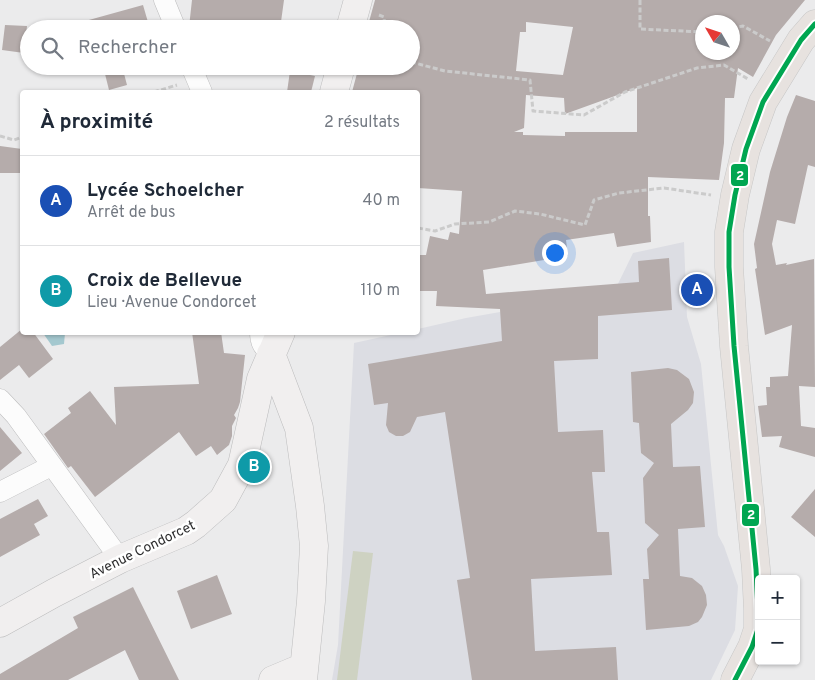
<!DOCTYPE html>
<html lang="fr">
<head>
<meta charset="utf-8">
<style>
  :root { --surface:#fff; --page:#f6f6f7; --text:#1f2937; --muted:#747a83; --line:#e0e1e3; --accent:#d93025 }
  body { margin:0; font-family:Overpass,sans-serif; background:var(--page); color:var(--text) }
  .controls { position:absolute; right:15px; bottom:15px; display:grid; overflow:hidden; border-radius:5px; box-shadow:0 1px 4px #0004 }
  .controls button { width:45px; height:45px; display:grid; place-items:center; padding:0; border:0; border-bottom:1px solid var(--line); background:var(--surface); color:var(--text); font:25px sans-serif }
  .compass { position:absolute; left:695px; top:15px; width:45px; height:45px; border-radius:50%; background:var(--surface); box-shadow:0 1px 4px #0004; rotate:309deg }
  .you { position:absolute; left:554px; top:252px; width:18px; height:18px; margin:-12px; border:4px solid #fff; border-radius:50%; background:#1a73e8; box-shadow:0 0 0 8px #1a73e833 }
  .badge { display:grid; place-items:center; width:32px; height:32px; border-radius:50%; background:var(--accent); color:#fff; font-size:16px; font-weight:700 }
  .pin { position:absolute; translate:-50% -50%; border:2px solid #fff; box-shadow:0 1px 5px #0006 }
  .list { margin:0; padding:0; list-style:none }
  h2 { display:flex; justify-content:space-between; align-items:center; height:65px; margin:0; padding:0 20px; font-size:21px }
  h2 small { font-size:16px; font-weight:400; color:var(--muted) }
  .list li { display:grid; grid-template-columns:32px 1fr auto; gap:15px; align-items:center; box-sizing:border-box; height:90px; padding:0 20px; border-top:1px solid var(--line) }
  .list b { display:block; font-size:19px; white-space:nowrap }
  .list p { margin:0; font-size:16px; white-space:nowrap; color:var(--muted) }
  .list em { font-size:16px; font-style:normal; color:var(--muted) }
  .icon { flex:none; width:28px; height:28px; fill:none; stroke:currentColor; stroke-width:2; stroke-linecap:round; stroke-linejoin:round }
  .map { position:relative; flex:none; width:815px; height:680px; overflow:hidden }
  .search { position:absolute; background:var(--surface); box-shadow:0 1px 4px #0004; left:20px; top:20px; width:400px; height:55px; display:flex; align-items:center; gap:12px; box-sizing:border-box; padding:0 18px; border-radius:28px; color:var(--muted); font-size:19px }
  .panel { position:absolute; background:var(--surface); box-shadow:0 1px 4px #0004; left:20px; top:90px; width:400px; height:245px; border-radius:5px }
  .map>svg:first-child { display:block }
  .built { fill:#dcdde3 }
  .green { fill:#ced2c2 }
  .water { fill:#a4c8cf }
  .building { fill:#b5acab; fill-rule:evenodd }
  .lines { fill:none; stroke-linecap:round; stroke-linejoin:round }
  .minor-casing { stroke:#bcbcbd; stroke-width:21 }
  .secondary-casing { stroke:#bcbcbd; stroke-width:29 }
  .primary-casing { stroke:#c6c6c6; stroke-width:29 }
  .path { stroke:#cbcbcb; stroke-width:3; stroke-dasharray:5 2.5; stroke-linecap:butt }
  .minor { stroke:#fcfcfc; stroke-width:20 }
  .secondary { stroke:#f1efef; stroke-width:28 }
  .primary { stroke:#e7e2df; stroke-width:28 }
  .bus-1-casing { stroke:#fff; stroke-width:9 }
  .bus-1 { stroke:#00a651; stroke-width:5 }
  .labels { text-anchor:middle; stroke-width:5; stroke-linejoin:round; paint-order:stroke }
  .street-label { font-size:14px; fill:#2e2e2f; stroke:#fff }
  .line-badge { stroke:#fff; stroke-width:2 }
  .badge-label { font-size:14px; text-anchor:middle; font-weight:bold; fill:#fff }
</style>
</head>
<body>
<div class="map">
<svg width="815" height="680" viewBox="0 0 815 680">
  <rect width="100%" height="100%" fill="#ebebec"/>
  <path class="built" d="M684,242L687,317L701,364L718,535L724,546L738,586L735,630L711,680H332L338,645L354,343L400,333L418,332V329L466,318L614,292L633,253Z"/>
  <path class="green" d="M353,551L373,553L357,680H337Z"/>
  <path class="water" d="M43,333H65L64,344L52,346Z"/>
  <path class="building" d="M192,0H284L280,29L189,27Z
    M375,0H805L776,35L753,77L738,68L734,98H725L724,143L719,180L648,177V216H650L651,242L617,247L614,233L566,240L568,256L483,270L486,294L639,282L638,261L669,258L672,310L598,316V359L554,361L558,432L603,430L605,472H592L597,532H609L612,575L531,579L535,651L616,647L618,680H472L457,580L470,578L445,412L417,417L410,432L403,436H396L389,432L386,425L388,403L374,405L368,364L502,341L500,309L436,306L437,291H418V255H426L430,236L448,240L450,232L459,234L462,191L418,188V92H352L359,66H411V29H367ZM526,22L573,27L563,75L516,71L520,32H526ZM702,22H732V52H702ZM637,88V132H565V136L523,135V132H514L524,128L526,95L564,98L565,114Z
    M143,5L150,29H79L78,23Z
    M5,25L27,26L24,53L2,50Z
    M103,66H122L127,85L109,90Z
    M290,71L315,76L311,92H287Z
    M796,95L815,101V167L808,165L795,224L777,220L772,244L776,265L787,263L786,265L814,259L815,387L799,386L801,426L815,428V457L779,447L782,436L762,437L758,406L767,405L766,387H770V377L788,376L792,325L765,335L755,269L757,268L754,244L770,172L787,117Z
    M0,146L22,149V173H0Z
    M22,329V332H33L53,359L29,378L19,365L0,380V347Z
    M192,332H221L224,353L245,355L240,402L238,408L234,415L236,418L232,426V436L229,445L217,455L211,446L196,456L179,432L95,497L71,466L68,468L44,434L71,413L68,408L90,391L116,425L114,387L199,384Z
    M668,368L677,370L689,379L694,392L693,403L688,410L671,424L673,467L700,466L705,527L678,529L680,576L692,578L702,586L706,595L707,605L702,617L698,622L689,626L646,630L643,579H649L647,549L659,535L645,523L643,478L654,463L641,453L639,423L633,422L631,372Z
    M0,427L22,453L0,471Z
    M815,489V537L791,517Z
    M38,499L48,516L34,524L40,535L0,557V519Z
    M217,575L232,614L191,629L177,591Z
    M133,587L179,680H139L125,650L68,680H0V674L78,628L73,617Z"/>
  <g class="lines">
    <defs>
      <path id="minor" d="M164,0L176,29
        M191,66L202,92
        M260,332C260,343 263,347 271,354
        M0,399L16,416L120,559
        M0,492L51,466"/>
      <path id="secondary" d="M350,29L358,0
        M334,92L341,66
        M271,354L299,428L310,506L314,546L311,601L303,680
        M0,623L54,593L120,559L186,531L196,524L223,500L242,465L261,379L281,332
        M273,680L304,667"/>
      <path id="primary" d="M735,680L752,647L758,629V610L756,569L734,346L729,267V232L735,195L746,149L763,102L801,40L815,24"/>
    </defs>
    <use href="#minor" class="minor-casing"/>
    <use href="#secondary" class="secondary-casing"/>
    <use href="#primary" class="primary-casing"/>
    <path class="path" d="M640,0V29L702,32
      M379,15L384,17L385,29
      M732,28L743,26L770,41
      M411,62L445,71L530,80L533,111L584,115L625,92L697,68L724,65L748,79
      M154,92L177,85
      M0,136L14,140L22,137
      M418,228L435,231L455,224L489,222L515,211L540,214L585,225L594,200L619,193L664,188L711,195"/>
    <use href="#minor" class="minor"/>
    <use href="#secondary" class="secondary"/>
    <use href="#primary" class="primary"/>
    <defs>
      <path id="bus-1" d="M735,680L752,647L758,629V610L756,569L734,346L729,267V232L735,195L746,149L763,102L801,40L815,24"/>
    </defs>
    <use href="#bus-1" class="bus-1-casing"/>
    <use href="#bus-1" class="bus-1"/>
  </g>
  <g class="labels">
    <g class="street-label">
      <text transform="translate(142 549) rotate(-26)" y="5">Avenue Condorcet</text>
    </g>
  </g>
  <g class="line-badge">
    <rect x="730" y="163" width="19" height="24" rx="5" fill="#00a651"/>
    <rect x="741" y="503" width="19" height="24" rx="5" fill="#00a651"/>
  </g>
  <g class="badge-label">
    <text x="740" y="180">2</text>
    <text x="751" y="519">2</text>
  </g>
</svg>
<div class="controls">
<button>+</button>
<button>−</button>
</div>
<svg class="compass" viewBox="-18 -18 36 36"><path d="M0-13l5 13h-10z" fill="#e53935"/><path d="M0 13l5-13h-10z" fill="#747a83"/></svg>
<div class="you"></div>
<div class="pin badge" style="left:697px;top:290px;background:#1a4fb4">A</div>
<div class="pin badge" style="left:254px;top:467px;background:#0f9aa8">B</div>
<div class="search"><svg class="icon" aria-label="search" viewBox="0 0 24 24"><circle cx="10" cy="10" r="6"/><path d="M15 15l6 6"/></svg>Rechercher</div>
<section class="panel">
<h2>À proximité<small>2 résultats</small></h2>
<ul class="list">
<li><span class="badge" style="background:#1a4fb4">A</span><div><b>Lycée Schoelcher</b><p>Arrêt de bus</p></div><em>40 m</em></li>
<li><span class="badge" style="background:#0f9aa8">B</span><div><b>Croix de Bellevue</b><p>Lieu · Avenue Condorcet</p></div><em>110 m</em></li>
</ul>
</section>
</div>
</body>
</html>
